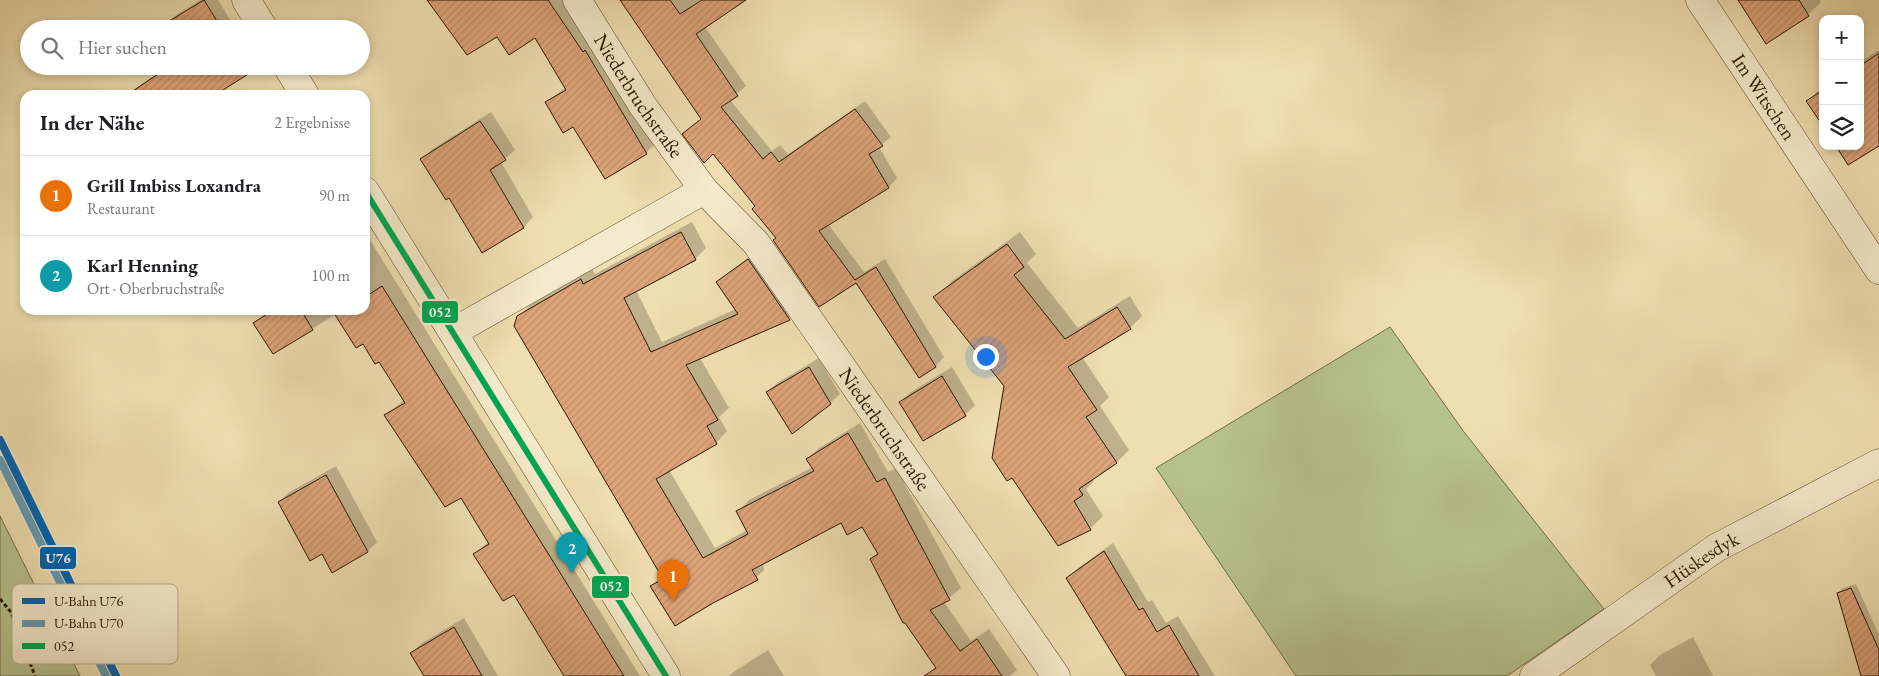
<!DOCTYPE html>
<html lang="de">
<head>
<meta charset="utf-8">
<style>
  :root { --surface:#fff; --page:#f2f2f2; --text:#202124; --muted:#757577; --line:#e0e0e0; --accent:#111827 }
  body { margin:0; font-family:"EB Garamond",serif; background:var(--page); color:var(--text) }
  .controls { position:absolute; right:15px; top:15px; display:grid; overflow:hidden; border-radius:10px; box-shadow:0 2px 8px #0003 }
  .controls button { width:45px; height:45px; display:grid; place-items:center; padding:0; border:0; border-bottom:1px solid var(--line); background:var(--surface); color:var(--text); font:25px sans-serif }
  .you { position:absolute; left:985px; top:356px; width:18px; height:18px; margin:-12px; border:4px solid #fff; border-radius:50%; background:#1a73e8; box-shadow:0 0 0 8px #1a73e833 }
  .badge { display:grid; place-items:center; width:32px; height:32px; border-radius:50%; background:var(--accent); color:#fff; font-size:16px; font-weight:700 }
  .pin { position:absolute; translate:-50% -41px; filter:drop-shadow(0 1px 2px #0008) }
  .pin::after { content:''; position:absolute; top:26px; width:18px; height:15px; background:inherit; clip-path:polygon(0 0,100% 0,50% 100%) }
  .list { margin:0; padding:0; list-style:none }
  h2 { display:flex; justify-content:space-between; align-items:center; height:65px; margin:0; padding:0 20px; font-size:21px }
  h2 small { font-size:16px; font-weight:400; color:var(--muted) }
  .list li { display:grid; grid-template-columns:32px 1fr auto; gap:15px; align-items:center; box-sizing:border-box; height:80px; padding:0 20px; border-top:1px solid var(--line) }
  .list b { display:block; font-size:19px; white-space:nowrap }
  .list p { margin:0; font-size:16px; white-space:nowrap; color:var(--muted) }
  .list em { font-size:16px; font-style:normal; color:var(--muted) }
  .icon { flex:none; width:28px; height:28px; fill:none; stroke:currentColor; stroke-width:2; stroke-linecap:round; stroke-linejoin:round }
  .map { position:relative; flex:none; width:1879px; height:676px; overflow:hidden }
  .search { position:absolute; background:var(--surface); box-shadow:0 2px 8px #0003; left:20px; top:20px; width:350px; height:55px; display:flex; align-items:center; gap:12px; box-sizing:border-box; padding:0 18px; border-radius:28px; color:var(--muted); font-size:19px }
  .panel { position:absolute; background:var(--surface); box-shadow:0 2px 8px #0003; left:20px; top:90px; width:350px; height:225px; border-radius:15px }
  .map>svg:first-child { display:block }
  .grass { fill:#b6c28d; stroke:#716c46 }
  .shadow { fill:#0003 }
  .building { fill:url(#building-hatch); stroke:#2c1700 }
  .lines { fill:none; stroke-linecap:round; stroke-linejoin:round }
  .minor-casing { stroke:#5d492c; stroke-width:29 }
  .path { stroke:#2c1700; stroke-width:3; stroke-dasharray:4 2.5; stroke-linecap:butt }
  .minor { stroke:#f5eacb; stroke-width:28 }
  .bus-1-casing { stroke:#f5eacb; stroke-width:10 }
  .bus-1 { stroke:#00a651; stroke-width:6 }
  .metro-1-casing { stroke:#f5eacb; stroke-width:11 }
  .metro-2-casing { stroke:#f5eacb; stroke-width:11 }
  .metro-1 { stroke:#0063af; stroke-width:8 }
  .metro-2 { stroke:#669ab1; stroke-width:8 }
  .labels { text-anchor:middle; stroke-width:4; stroke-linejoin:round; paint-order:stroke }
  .street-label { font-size:20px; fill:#2c1700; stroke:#f5eacb }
  .key { fill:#f5eacb; stroke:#b9ab8e; stroke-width:1 }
  .key-label { font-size:14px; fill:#2c1700 }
  .line-badge { stroke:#f5eacb; stroke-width:2 }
  .badge-label { font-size:14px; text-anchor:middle; font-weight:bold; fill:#fff }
</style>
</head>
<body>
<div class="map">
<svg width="1879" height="676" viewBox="0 0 1879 676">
  <defs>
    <pattern id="building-hatch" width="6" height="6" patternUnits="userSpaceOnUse" patternTransform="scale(1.25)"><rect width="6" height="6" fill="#dda47a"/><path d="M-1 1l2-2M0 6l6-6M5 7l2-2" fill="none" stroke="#be8c68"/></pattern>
  </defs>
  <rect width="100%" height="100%" fill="#efdeaf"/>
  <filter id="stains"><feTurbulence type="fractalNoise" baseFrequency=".004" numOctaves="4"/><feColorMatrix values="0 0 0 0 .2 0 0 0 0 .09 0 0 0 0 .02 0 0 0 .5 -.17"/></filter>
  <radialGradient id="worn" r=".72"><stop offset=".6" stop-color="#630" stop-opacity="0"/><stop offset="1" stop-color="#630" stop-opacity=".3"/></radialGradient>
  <path class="grass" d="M1390,327L1464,432L1604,609L1507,676H1296L1156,468Z
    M0,516L80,676H0Z"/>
  <path class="shadow" d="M200,0H218L236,29H171L168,24L176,15Z
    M428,0H564L656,143L646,153L605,178L574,126L547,102L566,87L535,36L497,35Z
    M630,0H736L705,27L746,86L730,100L772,151L780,145L788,154L865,101L891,137L879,147L897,178L889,187L828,224L864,272L885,259L944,357L936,366L919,376L856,281L777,238L757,206L714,153L684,134L702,118Z
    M1739,0H1820L1821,2L1808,15L1766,42Z
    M1879,50V144L1860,146V62Z
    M168,66H255L213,95H132L131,93L140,85Z
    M1823,86V124L1808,101Z
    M491,112L515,150L501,162L533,217L524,227L482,252L449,197L422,159L431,150Z
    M692,222L706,248L695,259L636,290L662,342L736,309L717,283L760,248L801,307L789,318L700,358L729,408L719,417L727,431L716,443L669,470L715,548L747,530L738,512L749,500L813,467L808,459L819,448L860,423L888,472L896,468L961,588L944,602L971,641L989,629L1017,670L1010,676H944L871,559L878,552L863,525L841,522L763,562L764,570L753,581L652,586L662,576L518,317L530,305L592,269L595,274Z
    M365,232L640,676H565L514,594L475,554L489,541L461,497L386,415L404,400L379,360L336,314L274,353L255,323L270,310H365Z
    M1020,232L1036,254L1027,263L1078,328L1130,296L1142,316L1130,328L1082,357L1109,397L1100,406L1129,450L1117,462L1092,479L1094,481L1086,489L1103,516L1090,529L1058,545L1005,386L940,294L952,281Z
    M819,358L840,394L830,403L768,392L777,383Z
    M952,367L975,405L965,415L901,402L911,392Z
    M336,466L377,542L368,551L322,552L279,502L288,493Z
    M1113,543L1148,602L1152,600L1166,623L1178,616L1215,676H1127L1067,578L1077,569Z
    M1856,584L1879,635V676H1862L1838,593L1843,588Z
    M464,618L498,676H425L412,653L422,643Z
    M1693,637L1713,676H1656L1650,665L1660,655Z
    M768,650L784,676H729L735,671Z"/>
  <path class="building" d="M204,0L222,29H169L166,23Z
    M427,0H548L583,52L585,50L647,154L605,179L573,127L563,133L545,102L566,90L535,38L509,55L497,37L467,55Z
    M620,0H670L680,14L702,0H746L696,34L738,96L721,107L763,159L771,152L779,162L855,109L883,146L869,154L889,188L819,231L855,280L876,267L936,367L919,378L856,283L819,307L773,240L776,238L752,209L755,206L713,154L704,163L682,134L701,119Z
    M1738,0H1799L1809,16L1766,44Z
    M1879,53V146L1848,165L1836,146H1860V66Z
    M170,66H246L250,73L215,95H127Z
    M1823,90V126L1806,101Z
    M480,121L506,160L490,170L524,228L482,253L449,198L446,200L420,159Z
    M681,232L696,260L624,298L651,352L738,314L716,282L748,259L790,320L686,365L718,420L707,426L717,444L656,479L703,558L748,534L736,511L814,471L806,459L848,433L877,482L885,478L950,600L930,610L960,651L977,639L1002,676H924L936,668L905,623H903L870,559L878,554L862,527L847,535L841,523L752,570L758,580L713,603L675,626L650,586L663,579L514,326L517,316L581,279L583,284Z
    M1007,244L1024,267L1014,275L1065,339L1117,307L1131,329L1068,367L1097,410L1086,417L1117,463L1079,489L1083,495L1074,501L1091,530L1058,546L1012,478L1007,481L992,458L1004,386L933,297Z
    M382,286L559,571L624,676H564L514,595L503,601L473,554L489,544L461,498L445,507L384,415L405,403L379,362L375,364L363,344L356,348L332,310H365V297Z
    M274,310H301L313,330L273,354L253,323Z
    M809,367L831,404L792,434L766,392Z
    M942,376L966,416L923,441L899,402Z
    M326,475L368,552L332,573L322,554L310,561L278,502Z
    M1104,551L1139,610L1143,608L1157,632L1169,625L1199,676H1126L1066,578Z
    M1851,588L1879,650V676H1861L1837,593Z
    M454,627L482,676H424L410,653Z"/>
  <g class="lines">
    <defs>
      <g id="minor">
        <path d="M246,0L264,29"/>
        <path id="s1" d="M577,0L643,106L704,190"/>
        <path id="s2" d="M1700,0L1879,270"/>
        <path d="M287,66L305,95"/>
        <path d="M365,191L666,676"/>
        <path id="s3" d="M453,332L704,190L756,243L1056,676"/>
        <path id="s4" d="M1534,676L1716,548L1879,463"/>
      </g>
    </defs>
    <use href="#minor" class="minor-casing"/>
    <path class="path" d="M0,599L11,612L35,676"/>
    <use href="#minor" class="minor"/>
    <defs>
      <path id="bus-1" d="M365,191L666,676"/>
    </defs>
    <use href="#bus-1" class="bus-1-casing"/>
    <use href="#bus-1" class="bus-1"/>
    <defs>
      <path id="metro-1" d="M0,440L116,676"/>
      <path id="metro-2" d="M0,460L106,676"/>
    </defs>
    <use href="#metro-1" class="metro-1-casing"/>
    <use href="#metro-2" class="metro-2-casing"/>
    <use href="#metro-1" class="metro-1"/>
    <use href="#metro-2" class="metro-2"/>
  </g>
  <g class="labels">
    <g class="street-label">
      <text dy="7" stroke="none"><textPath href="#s1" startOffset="114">Niederbruchstraße</textPath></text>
      <text dy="7" stroke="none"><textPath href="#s2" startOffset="116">Im Witschen</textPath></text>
      <text dy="7" stroke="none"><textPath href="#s3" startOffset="589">Niederbruchstraße</textPath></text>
      <text dy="7" stroke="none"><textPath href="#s4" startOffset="204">Hüskesdyk</textPath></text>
    </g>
  </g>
  <rect x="12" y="584" width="166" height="80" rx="8" class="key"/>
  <rect x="22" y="598" width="23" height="6" fill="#0063af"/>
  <rect x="22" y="620" width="23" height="7" fill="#669ab1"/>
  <rect x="22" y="643" width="23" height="6" fill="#00a651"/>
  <g class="key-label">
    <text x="54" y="606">U-Bahn U76</text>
    <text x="54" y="628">U-Bahn U70</text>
    <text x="54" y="651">052</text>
  </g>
  <g class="line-badge">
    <rect x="421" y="300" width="38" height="24" rx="5" fill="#00a651"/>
    <rect x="39" y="546" width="38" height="24" rx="5" fill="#0063af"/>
    <rect x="591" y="575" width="39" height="24" rx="5" fill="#00a651"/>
  </g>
  <g class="badge-label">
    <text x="440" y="317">052</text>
    <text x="58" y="563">U76</text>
    <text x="611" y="591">052</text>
  </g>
  <rect width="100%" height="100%" filter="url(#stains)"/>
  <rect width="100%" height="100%" fill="url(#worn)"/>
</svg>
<div class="controls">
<button>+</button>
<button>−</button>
<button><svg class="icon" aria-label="layers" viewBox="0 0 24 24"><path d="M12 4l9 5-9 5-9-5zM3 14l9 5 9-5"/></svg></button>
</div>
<div class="you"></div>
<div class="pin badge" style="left:673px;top:601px;background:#e8710a">1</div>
<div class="pin badge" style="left:572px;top:573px;background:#0f9aa8">2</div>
<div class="search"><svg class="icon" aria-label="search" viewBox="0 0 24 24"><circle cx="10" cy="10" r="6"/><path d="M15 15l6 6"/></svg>Hier suchen</div>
<section class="panel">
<h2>In der Nähe<small>2 Ergebnisse</small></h2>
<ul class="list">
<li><span class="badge" style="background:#e8710a">1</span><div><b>Grill Imbiss Loxandra</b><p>Restaurant</p></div><em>90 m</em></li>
<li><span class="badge" style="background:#0f9aa8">2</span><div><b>Karl Henning</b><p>Ort · Oberbruchstraße</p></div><em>100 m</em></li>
</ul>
</section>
</div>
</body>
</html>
